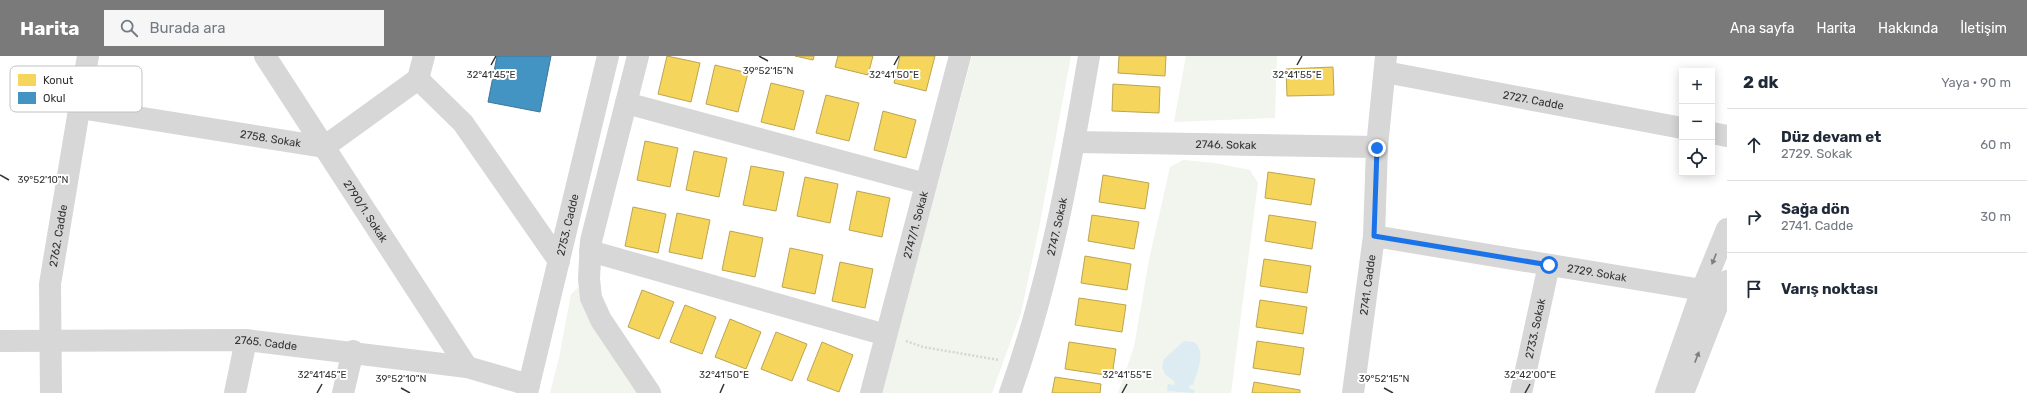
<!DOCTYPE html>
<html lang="tr">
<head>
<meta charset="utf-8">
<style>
  :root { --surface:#fff; --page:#f6f6f7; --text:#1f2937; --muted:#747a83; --line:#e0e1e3; --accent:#7a7a7a }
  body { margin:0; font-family:Rubik,sans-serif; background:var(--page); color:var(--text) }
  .controls { position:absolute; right:12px; top:12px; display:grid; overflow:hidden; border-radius:0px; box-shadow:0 2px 10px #0003 }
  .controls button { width:36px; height:36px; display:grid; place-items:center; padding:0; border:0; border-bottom:1px solid var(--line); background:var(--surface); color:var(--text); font:20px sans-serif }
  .stop { position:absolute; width:12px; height:12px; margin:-9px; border:3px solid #1a73e8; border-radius:50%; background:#fff }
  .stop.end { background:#1a73e8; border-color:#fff; box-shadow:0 1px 4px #0008 }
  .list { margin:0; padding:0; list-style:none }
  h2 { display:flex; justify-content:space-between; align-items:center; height:52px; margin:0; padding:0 16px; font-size:17px }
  h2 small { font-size:13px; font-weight:400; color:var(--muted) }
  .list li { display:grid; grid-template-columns:26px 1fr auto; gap:12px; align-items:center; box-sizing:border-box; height:72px; padding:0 16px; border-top:1px solid var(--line) }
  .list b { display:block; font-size:15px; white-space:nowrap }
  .list p { margin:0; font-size:13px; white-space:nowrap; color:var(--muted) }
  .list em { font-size:13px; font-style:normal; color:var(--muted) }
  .icon { flex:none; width:22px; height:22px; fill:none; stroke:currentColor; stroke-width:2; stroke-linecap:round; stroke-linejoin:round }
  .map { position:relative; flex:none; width:1727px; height:337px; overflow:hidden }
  header { display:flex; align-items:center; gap:24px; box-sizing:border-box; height:56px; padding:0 20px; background:var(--accent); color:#fff }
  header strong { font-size:19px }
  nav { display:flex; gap:22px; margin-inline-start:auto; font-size:14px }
  .search { width:280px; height:36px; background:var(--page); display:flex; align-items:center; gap:10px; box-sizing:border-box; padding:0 14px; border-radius:0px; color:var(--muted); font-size:15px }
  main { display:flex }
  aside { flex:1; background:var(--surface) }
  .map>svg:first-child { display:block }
  .green { fill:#f1f5ed }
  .water { fill:#ddebf3 }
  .homes { fill:#f6d55c; stroke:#bca450 }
  .schools { fill:#4393c3; stroke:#3e7698 }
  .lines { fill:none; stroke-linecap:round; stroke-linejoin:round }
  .path { stroke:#d6d6d6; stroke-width:2.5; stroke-dasharray:2 2; stroke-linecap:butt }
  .street { stroke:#d7d7d7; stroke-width:22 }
  .oneway { fill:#7d7d7d }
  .route { stroke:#1a73e8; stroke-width:5 }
  .ticks { fill:none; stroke:#333; stroke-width:1.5 }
  .labels { text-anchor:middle; stroke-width:4; stroke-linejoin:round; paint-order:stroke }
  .street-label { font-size:11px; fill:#333; stroke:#fff }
  .key { fill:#fff; stroke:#c2c2c2; stroke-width:1 }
  .key-label { font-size:11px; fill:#333 }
  .ticks-label { font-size:10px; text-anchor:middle; fill:#333; stroke:#fff; stroke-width:4; stroke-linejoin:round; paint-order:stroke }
</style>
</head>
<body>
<header>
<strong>Harita</strong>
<div class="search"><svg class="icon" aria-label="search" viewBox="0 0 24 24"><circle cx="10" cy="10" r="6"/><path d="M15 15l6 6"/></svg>Burada ara</div>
<nav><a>Ana sayfa</a><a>Harita</a><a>Hakkında</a><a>İletişim</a></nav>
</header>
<main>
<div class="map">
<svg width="1727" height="337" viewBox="0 0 1727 337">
  <rect width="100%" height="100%" fill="#fff"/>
  <path class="green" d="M972,0H1071L1039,172L1021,257L992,337H882Z
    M1186,0H1277L1275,62L1174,66Z
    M1183,104L1215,107L1250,114L1258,127L1231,337H1118L1134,291L1149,204L1170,111Z
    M579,231L639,337H550L559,302L571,238Z"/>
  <path class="water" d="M1184,285L1194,286C1207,296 1197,316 1193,329H1190L1189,332L1195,334L1194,337L1167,335L1168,328L1174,329L1175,326L1165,318L1162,311L1164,303Z"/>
  <path class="homes" d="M667,0L700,7L691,46L658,38Z
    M795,0H814L813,4Z
    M838,0H873L868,19L835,11Z
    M900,0H935L926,35L894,27Z
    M1119,0H1166L1165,20L1118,17Z
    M715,9L748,17L738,56L706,48Z
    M1333,11L1334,39L1287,40L1286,13Z
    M771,27L804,35L794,74L761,66Z
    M1113,28L1160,31L1159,57L1112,55Z
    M826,39L859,47L849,85L816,77Z
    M883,55L916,64L906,102L874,94Z
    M645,85L678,92L670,131L637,124Z
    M694,95L727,102L719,141L686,134Z
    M751,110L784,116L776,155L743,149Z
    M1268,116L1315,123L1311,149L1265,142Z
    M1103,119L1149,127L1145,153L1099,146Z
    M805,121L838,128L830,167L797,160Z
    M857,135L890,142L882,181L849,174Z
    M633,151L666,158L658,197L625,190Z
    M677,157L710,164L702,203L669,196Z
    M1092,159L1139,166L1134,193L1088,185Z
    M1269,159L1316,166L1312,193L1265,185Z
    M730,175L763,182L755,221L722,214Z
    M790,192L823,199L815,238L782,231Z
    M1085,200L1131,208L1127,234L1081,227Z
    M1264,203L1311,210L1307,237L1260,230Z
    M840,206L873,213L865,252L832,245Z
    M642,234L674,246L659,283L628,271Z
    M1079,242L1126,249L1122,276L1075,269Z
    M1260,244L1307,251L1303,278L1256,271Z
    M685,249L716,261L702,298L670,286Z
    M730,263L761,276L746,313L715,301Z
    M776,276L807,288L792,325L761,313Z
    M1257,285L1304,292L1300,319L1253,312Z
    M822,286L853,299L839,336L807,324Z
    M1069,286L1116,293L1112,320L1065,313Z
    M1055,321L1101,328L1100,337H1052Z
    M1254,326L1300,334V337H1252Z"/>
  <path class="schools" d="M497,0H551L540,56L488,46Z"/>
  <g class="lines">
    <path class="path" d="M906,285L923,291L999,304"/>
    <g class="street">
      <path id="s1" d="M265,0L467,311"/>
      <path d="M638,0L591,185L589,223L591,242L601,264L650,337"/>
      <path id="s2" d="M1385,16L1682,72"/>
      <path d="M418,23L463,67L559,205"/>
      <path d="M626,47L926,128"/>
      <path id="s3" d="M80,52L324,91L418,23L424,0"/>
      <path d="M1712,77L1727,80"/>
      <path id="s4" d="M1074,86L1377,91"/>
      <path id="s5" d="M1374,180L1702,234"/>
      <path d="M590,195L886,279"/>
      <path id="s6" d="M0,285L246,284L467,311L529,329"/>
      <path id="s7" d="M51,337L50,228L88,0"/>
      <path d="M235,337L246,284"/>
      <path d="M343,337L353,295"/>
      <path id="s8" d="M527,337L608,0"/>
      <path id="s9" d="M871,337L960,0"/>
      <path id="s10" d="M1010,337C1049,229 1070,113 1089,0"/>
      <path id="s11" d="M1353,337L1374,180L1377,91L1386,0"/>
      <path id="s12" d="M1521,337L1549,209"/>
      <path d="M1666,337L1702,234L1727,173"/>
      <path d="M1683,337L1727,225"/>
    </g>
  </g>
  <defs><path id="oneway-solid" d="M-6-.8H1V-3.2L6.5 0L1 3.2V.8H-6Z"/></defs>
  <g class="oneway">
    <use href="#oneway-solid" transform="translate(1714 203) rotate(112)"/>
    <use href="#oneway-solid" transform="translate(1697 301) rotate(-69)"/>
  </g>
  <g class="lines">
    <path class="route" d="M1377,92L1374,180L1549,209"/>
  </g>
  <path class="ticks" d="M759,0L768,5M491,9L496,0M894,9L899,0M1297,9L1302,0M0,119L9,124M401,332L410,337M1384,332L1393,337M317,337L322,328M720,337L724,328M1122,337L1127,328M1525,337L1530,328"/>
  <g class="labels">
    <g class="street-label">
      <text dy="4" stroke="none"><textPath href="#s2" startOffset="151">2727. Cadde</textPath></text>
      <text dy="4" stroke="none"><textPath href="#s3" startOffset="193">2758. Sokak</textPath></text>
      <text dy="4" stroke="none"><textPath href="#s4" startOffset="152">2746. Sokak</textPath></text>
      <text dy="4" stroke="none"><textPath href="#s1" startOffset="185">2790/1. Sokak</textPath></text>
      <text dy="4" stroke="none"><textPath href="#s8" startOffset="173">2753. Cadde</textPath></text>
      <text dy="4" stroke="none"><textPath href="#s9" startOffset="174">2747/1. Sokak</textPath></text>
      <text dy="4" stroke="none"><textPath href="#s10" startOffset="173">2747. Sokak</textPath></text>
      <text dy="4" stroke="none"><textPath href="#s7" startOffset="158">2762. Cadde</textPath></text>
      <text dy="4" stroke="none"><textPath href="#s5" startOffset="226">2729. Sokak</textPath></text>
      <text dy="4" stroke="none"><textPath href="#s11" startOffset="109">2741. Cadde</textPath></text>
      <text dy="4" stroke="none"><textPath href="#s12" startOffset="66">2733. Sokak</textPath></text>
      <text dy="4" stroke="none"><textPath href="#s6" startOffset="266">2765. Cadde</textPath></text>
    </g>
  </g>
  <rect x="10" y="10" width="132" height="46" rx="6" class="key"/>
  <rect x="18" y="18" width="18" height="12" fill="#f6d55c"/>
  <rect x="18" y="36" width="18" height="12" fill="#4393c3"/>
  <g class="key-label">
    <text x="43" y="28">Konut</text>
    <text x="43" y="46">Okul</text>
  </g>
  <g class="ticks-label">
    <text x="768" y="18">39°52'15"N</text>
    <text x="491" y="22">32°41'45"E</text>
    <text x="894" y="22">32°41'50"E</text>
    <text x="1297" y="22">32°41'55"E</text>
    <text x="43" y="127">39°52'10"N</text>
    <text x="322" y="322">32°41'45"E</text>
    <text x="724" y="322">32°41'50"E</text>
    <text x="1127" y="322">32°41'55"E</text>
    <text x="1530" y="322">32°42'00"E</text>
    <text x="401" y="326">39°52'10"N</text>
    <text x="1384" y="326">39°52'15"N</text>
  </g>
</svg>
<div class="controls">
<button>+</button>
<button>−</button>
<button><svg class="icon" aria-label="locate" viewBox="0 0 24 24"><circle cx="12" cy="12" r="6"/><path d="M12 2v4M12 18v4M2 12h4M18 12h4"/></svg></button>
</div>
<div class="stop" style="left:1549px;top:209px"></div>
<div class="stop end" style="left:1377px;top:92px"></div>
</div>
<aside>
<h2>2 dk<small>Yaya · 90 m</small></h2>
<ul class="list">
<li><svg class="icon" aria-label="ahead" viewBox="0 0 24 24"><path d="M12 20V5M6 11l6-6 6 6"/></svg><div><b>Düz devam et</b><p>2729. Sokak</p></div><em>60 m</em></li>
<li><svg class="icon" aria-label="right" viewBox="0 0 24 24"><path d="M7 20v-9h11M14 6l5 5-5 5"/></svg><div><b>Sağa dön</b><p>2741. Cadde</p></div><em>30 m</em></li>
<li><svg class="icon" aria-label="arrive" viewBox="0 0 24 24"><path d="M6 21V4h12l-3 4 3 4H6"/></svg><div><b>Varış noktası</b></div></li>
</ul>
</aside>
</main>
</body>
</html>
